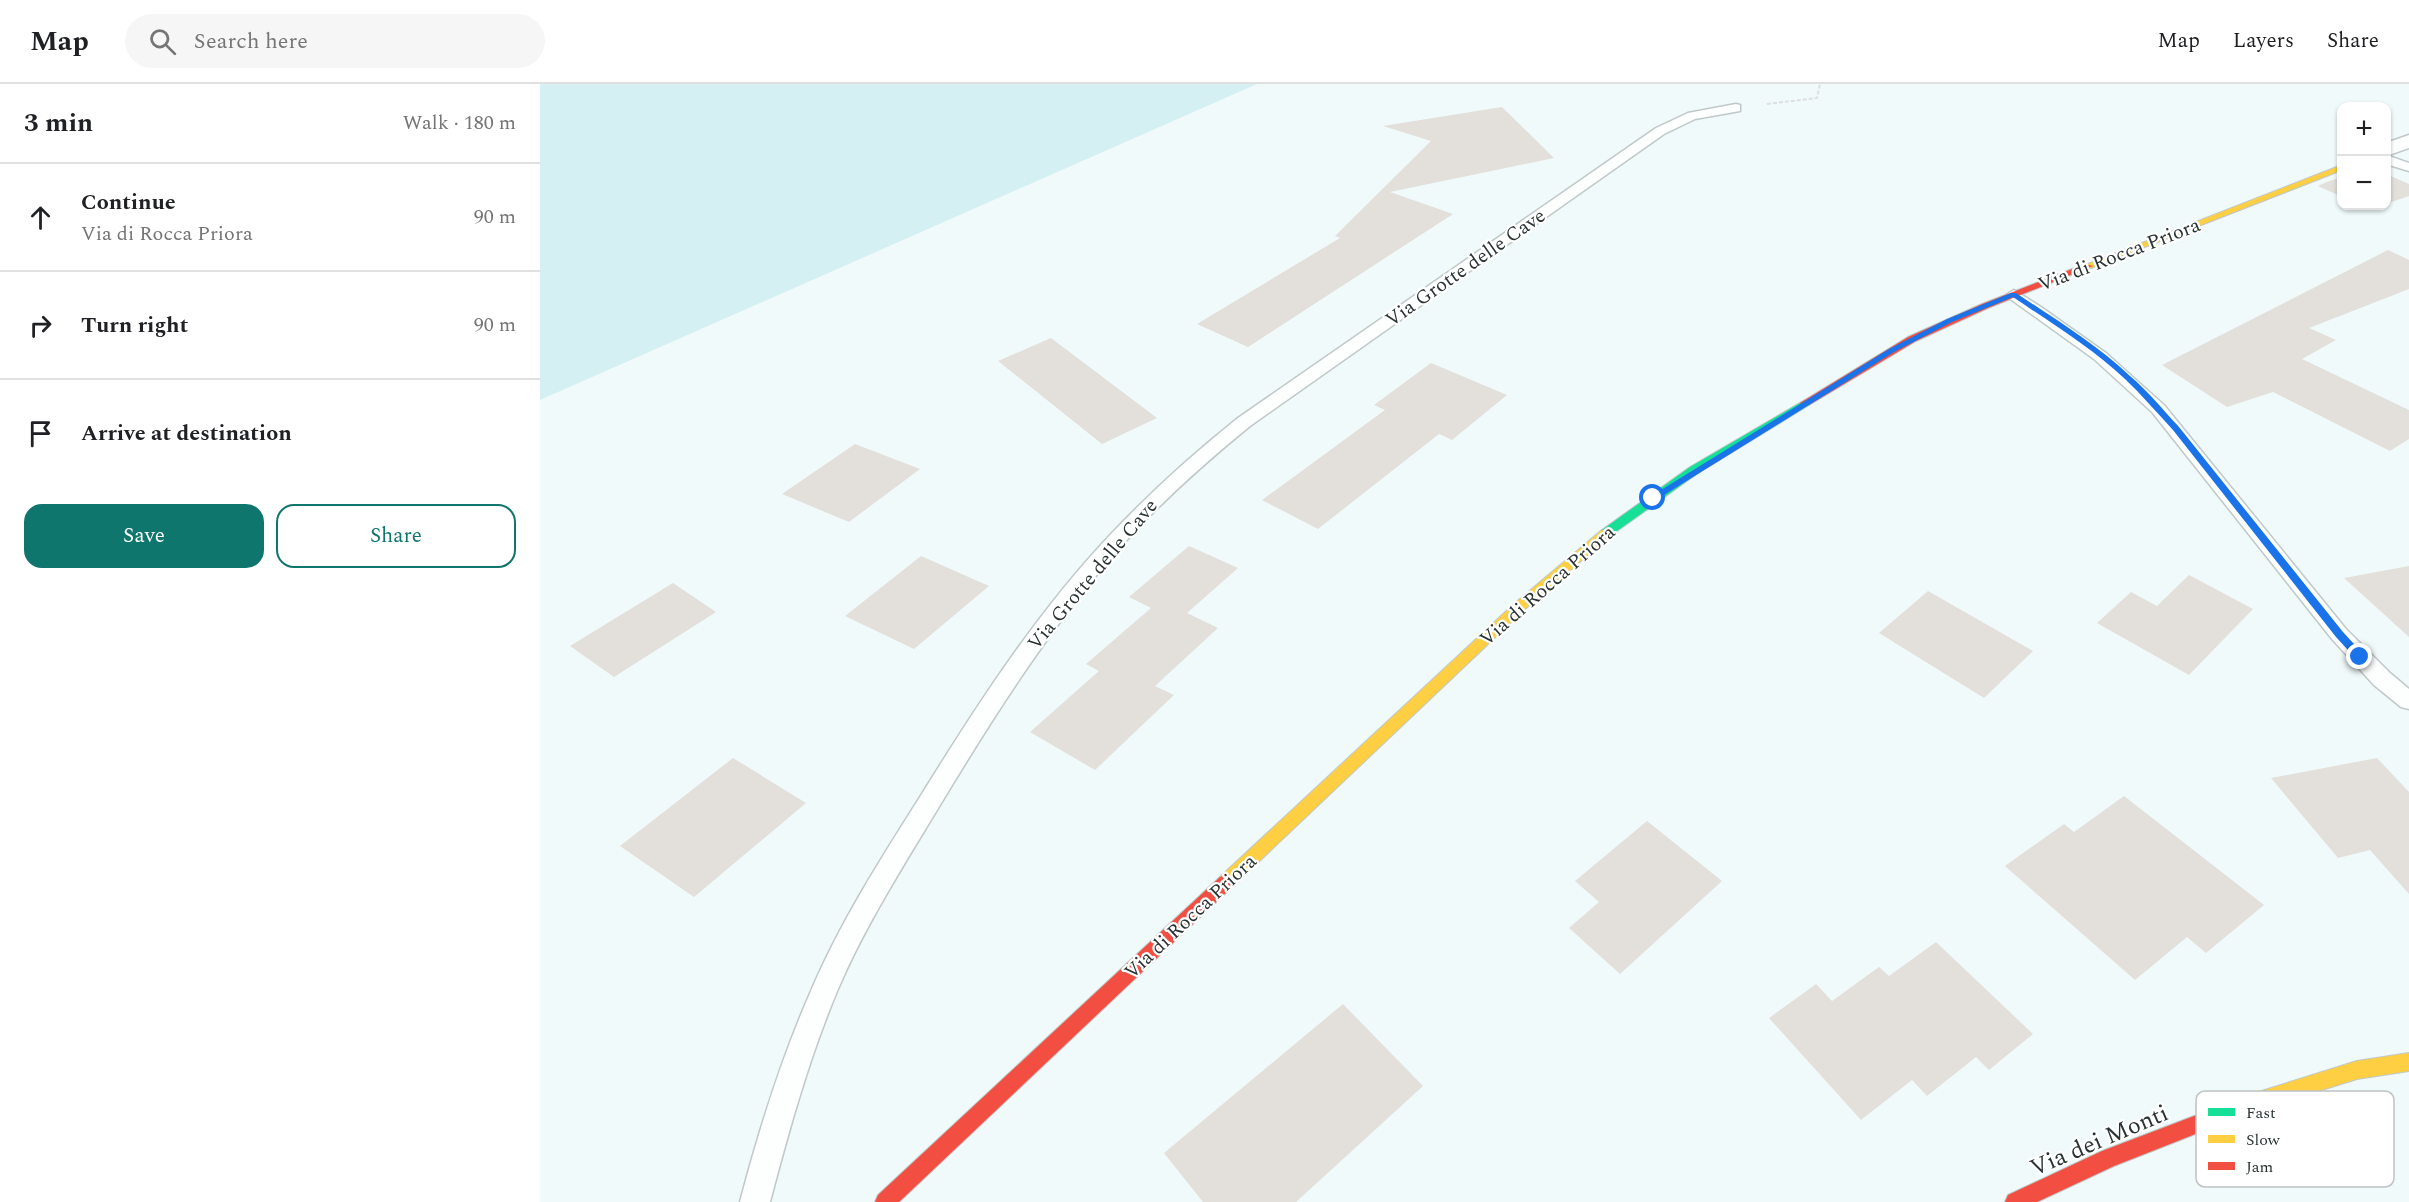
<!DOCTYPE html>
<html lang="en">
<head>
<meta charset="utf-8">
<style>
  :root { --surface:#fff; --page:#f6f6f6; --text:#202124; --muted:#757577; --line:#e0e0e0; --accent:#0f766e }
  body { margin:0; font-family:Spectral,serif; background:var(--page); color:var(--text) }
  .controls { position:absolute; right:18px; top:18px; display:grid; overflow:hidden; border-radius:12px; box-shadow:0 2px 4px #0004 }
  .controls button { width:54px; height:54px; display:grid; place-items:center; padding:0; border:0; border-bottom:2px solid var(--line); background:var(--surface); color:var(--text); font:30px sans-serif }
  .stop { position:absolute; width:18px; height:18px; margin:-14px; border:4px solid #1a73e8; border-radius:50%; background:#fff }
  .stop.end { background:#1a73e8; border-color:#fff; box-shadow:0 2px 6px #0008 }
  .list { margin:0; padding:0; list-style:none }
  h2 { display:flex; justify-content:space-between; align-items:center; height:78px; margin:0; padding:0 24px; font-size:26px }
  h2 small { font-size:20px; font-weight:400; color:var(--muted) }
  .list li { display:grid; grid-template-columns:39px 1fr auto; gap:18px; align-items:center; box-sizing:border-box; height:108px; padding:0 24px; border-top:2px solid var(--line) }
  .list b { display:block; font-size:22px; white-space:nowrap }
  .list p { margin:0; font-size:20px; white-space:nowrap; color:var(--muted) }
  .list em { font-size:20px; font-style:normal; color:var(--muted) }
  .actions { display:flex; gap:12px; padding:18px 24px }
  .actions a { flex:1; padding:14px 0; border:2px solid var(--accent); border-radius:18px; text-align:center; font-size:21px; color:var(--accent) }
  .actions .main { background:var(--accent); color:#fff }
  .icon { flex:none; width:33px; height:33px; fill:none; stroke:currentColor; stroke-width:2; stroke-linecap:round; stroke-linejoin:round }
  .map { position:relative; flex:none; width:1869px; height:1118px; overflow:hidden }
  header { display:flex; align-items:center; gap:36px; box-sizing:border-box; height:84px; padding:0 30px; background:var(--surface); border-bottom:2px solid var(--line) }
  header strong { font-size:28px }
  nav { display:flex; gap:33px; margin-inline-start:auto; font-size:21px }
  .search { width:420px; height:54px; background:var(--page); display:flex; align-items:center; gap:15px; box-sizing:border-box; padding:0 21px; border-radius:33px; color:var(--muted); font-size:22px }
  main { display:flex }
  aside { flex:1; background:var(--surface) }
  .map>svg:first-child { display:block }
  .green { fill:#d4f0f2 }
  .building { fill:#e3dfda }
  .lines { fill:none; stroke-linecap:round; stroke-linejoin:round }
  .lane-casing { stroke:#c0c8c8; stroke-width:3 }
  .street-casing { stroke:#c0c8c8; stroke-width:3 }
  .fast-casing { stroke:#c0c8c8; stroke-width:2 }
  .slow-casing { stroke:#c0c8c8; stroke-width:2 }
  .jam-casing { stroke:#c0c8c8; stroke-width:2 }
  .path { stroke:#dde0e1; stroke-width:2; stroke-dasharray:4 2; stroke-linecap:butt }
  .lane { fill:#fdfefe; fill-rule:evenodd }
  .street { fill:#fdfefe; fill-rule:evenodd }
  .fast { fill:#16e098; fill-rule:evenodd }
  .slow { fill:#ffcf43; fill-rule:evenodd }
  .jam { fill:#f24e42; fill-rule:evenodd }
  .route { fill:#1a73e8 }
  .labels { text-anchor:middle; stroke-width:4.5; stroke-linejoin:round; paint-order:stroke }
  .street-label { font-size:20px; fill:#2a3333; stroke:#fff }
  .near-street-label { font-size:24px; fill:#2a3333; stroke:#fff }
  .key { fill:#fff; stroke:#bfc2c2; stroke-width:1.5 }
  .key-label { font-size:16px; fill:#2a3333 }
</style>
</head>
<body>
<header>
<strong>Map</strong>
<div class="search"><svg class="icon" aria-label="search" viewBox="0 0 24 24"><circle cx="10" cy="10" r="6"/><path d="M15 15l6 6"/></svg>Search here</div>
<nav><a>Map</a><a>Layers</a><a>Share</a></nav>
</header>
<main>
<aside>
<h2>3 min<small>Walk · 180 m</small></h2>
<ul class="list">
<li><svg class="icon" aria-label="ahead" viewBox="0 0 24 24"><path d="M12 20V5M6 11l6-6 6 6"/></svg><div><b>Continue</b><p>Via di Rocca Priora</p></div><em>90 m</em></li>
<li><svg class="icon" aria-label="right" viewBox="0 0 24 24"><path d="M7 20v-9h11M14 6l5 5-5 5"/></svg><div><b>Turn right</b></div><em>90 m</em></li>
<li><svg class="icon" aria-label="arrive" viewBox="0 0 24 24"><path d="M6 21V4h12l-3 4 3 4H6"/></svg><div><b>Arrive at destination</b></div></li>
</ul>
<div class="actions"><a class="main">Save</a><a>Share</a></div>
</aside>
<div class="map">
<svg width="1869" height="1118" viewBox="0 0 1869 1118">
  <rect width="100%" height="100%" fill="#f0fafb"/>
  <path class="green" d="M0,0H717L0,316Z"/>
  <path class="building" d="M962,23L1014,74L850,108L913,130L708,263L657,240L800,154L795,152L891,57L843,42Z
    M1846,90L1869,100V112L1846,120Z
    M1802,93V113L1778,102L1787,98Z
    M1848,166L1869,176V205L1769,244L1796,256L1762,275L1869,326V355L1850,367L1733,308L1687,323L1622,281Z
    M511,254L617,334L562,360L458,277Z
    M891,279L967,311L912,356L899,350L778,445L722,416L845,326L834,321Z
    M315,360L380,385L309,438L242,410Z
    M649,462L698,484L647,529L678,544L615,602L634,611L555,686L490,648L559,587L546,580L611,524L589,513Z
    M381,472L449,502L374,565L305,532Z
    M1869,482V553L1804,494Z
    M1649,491L1713,525L1649,591L1557,539L1591,508L1617,522Z
    M133,499L176,528L74,593L30,562Z
    M1388,507L1493,567L1444,614L1339,549Z
    M193,674L266,719L154,813L80,762Z
    M1837,674L1869,708V810L1830,766L1798,774L1731,694Z
    M1584,712L1724,821L1666,869L1647,853L1595,896L1465,782L1524,740L1534,748Z
    M1107,737L1182,797L1080,890L1029,844L1059,818L1035,797Z
    M1396,858L1493,950L1449,986L1436,973L1387,1012L1372,996L1321,1036L1229,934L1276,900L1292,917L1339,883L1349,892Z
    M803,920L883,1002L756,1118H663L624,1069Z"/>
  <g class="lines">
    <defs>
      <path id="lane" d="M1196,20L1200,21V27L1155,35L1124,50L710,342C666,378 623,416 584,459C512,540 453,633 397,726C362,784 325,842 298,905C269,974 249,1046 230,1118H200C219,1046 241,975 271,907C300,839 340,776 380,713C437,621 497,528 572,449C611,408 653,370 698,334L1116,44L1148,29Z
        M1846,71L1869,79V87L1846,80Z
        M1474,206L1501,223L1566,269L1624,321L1806,545L1850,589L1869,605V625L1861,623L1834,601L1792,555L1612,328L1554,275L1469,214L1466,211Z"/>
      <path id="street" d="M1869,51V64L1846,72V59Z"/>
      <path id="fast" d="M1265,316L1269,317V321L1158,389L1070,452H1062L1060,449L1062,446L1150,383Z"/>
      <path id="slow" d="M1802,81V86L1551,184L1543,182Z
        M1066,445L1072,449L1070,452L985,525L692,803L686,805L680,803L678,798L680,793L975,519L1062,446Z
        M1869,969V987L1817,995L1712,1028L1705,1025L1703,1019L1705,1013L1712,1010L1817,977Z"/>
      <path id="jam" d="M1545,180L1553,182L1448,224L1376,257L1269,321H1261L1260,319L1368,253L1442,220Z
        M686,791L692,793L694,798L692,803L359,1118H335L338,1111L680,793Z
        M1712,1010L1719,1013L1721,1019L1719,1025L1574,1082L1497,1118H1465L1468,1111L1562,1067Z"/>
    </defs>
    <use href="#lane" class="lane-casing"/>
    <use href="#street" class="street-casing"/>
    <use href="#fast" class="fast-casing"/>
    <use href="#slow" class="slow-casing"/>
    <use href="#jam" class="jam-casing"/>
    <path class="path" d="M1227,20L1277,14L1280,0"/>
    <use href="#lane" class="lane"/>
    <use href="#street" class="street"/>
    <use href="#fast" class="fast"/>
    <use href="#slow" class="slow"/>
    <use href="#jam" class="jam"/>
  </g>
  <path class="route" d="M1471,209H1476C1515,235 1556,260 1590,292C1608,307 1623,326 1639,343L1803,548L1824,571V576H1817L1796,553L1633,346C1617,329 1602,311 1585,295C1552,264 1511,239 1473,213L1412,238L1354,268L1116,416L1108,414L1349,265L1407,235Z"/>
  <g class="labels">
    <g class="street-label">
      <text transform="translate(1579 170) rotate(-21)" y="7">Via di Rocca Priora</text>
      <text transform="translate(925 183) rotate(-35)" y="7">Via Grotte delle Cave</text>
      <text transform="translate(552 490) rotate(-50)" y="7">Via Grotte delle Cave</text>
      <text transform="translate(1007 501) rotate(-41)" y="7">Via di Rocca Priora</text>
      <text transform="translate(650 832) rotate(-43)" y="7">Via di Rocca Priora</text>
    </g>
    <g class="near-street-label">
      <text transform="translate(1559 1056) rotate(-23)" y="8">Via dei Monti</text>
    </g>
  </g>
  <rect x="1656" y="1007" width="198" height="96" rx="9" class="key"/>
  <rect x="1668" y="1024" width="27" height="8" fill="#16e098"/>
  <rect x="1668" y="1051" width="27" height="8" fill="#ffcf43"/>
  <rect x="1668" y="1078" width="27" height="8" fill="#f24e42"/>
  <g class="key-label">
    <text x="1706" y="1034">Fast</text>
    <text x="1706" y="1061">Slow</text>
    <text x="1706" y="1088">Jam</text>
  </g>
</svg>
<div class="controls">
<button>+</button>
<button>−</button>
</div>
<div class="stop" style="left:1113px;top:414px"></div>
<div class="stop end" style="left:1820px;top:573px"></div>
</div>
</main>
</body>
</html>
